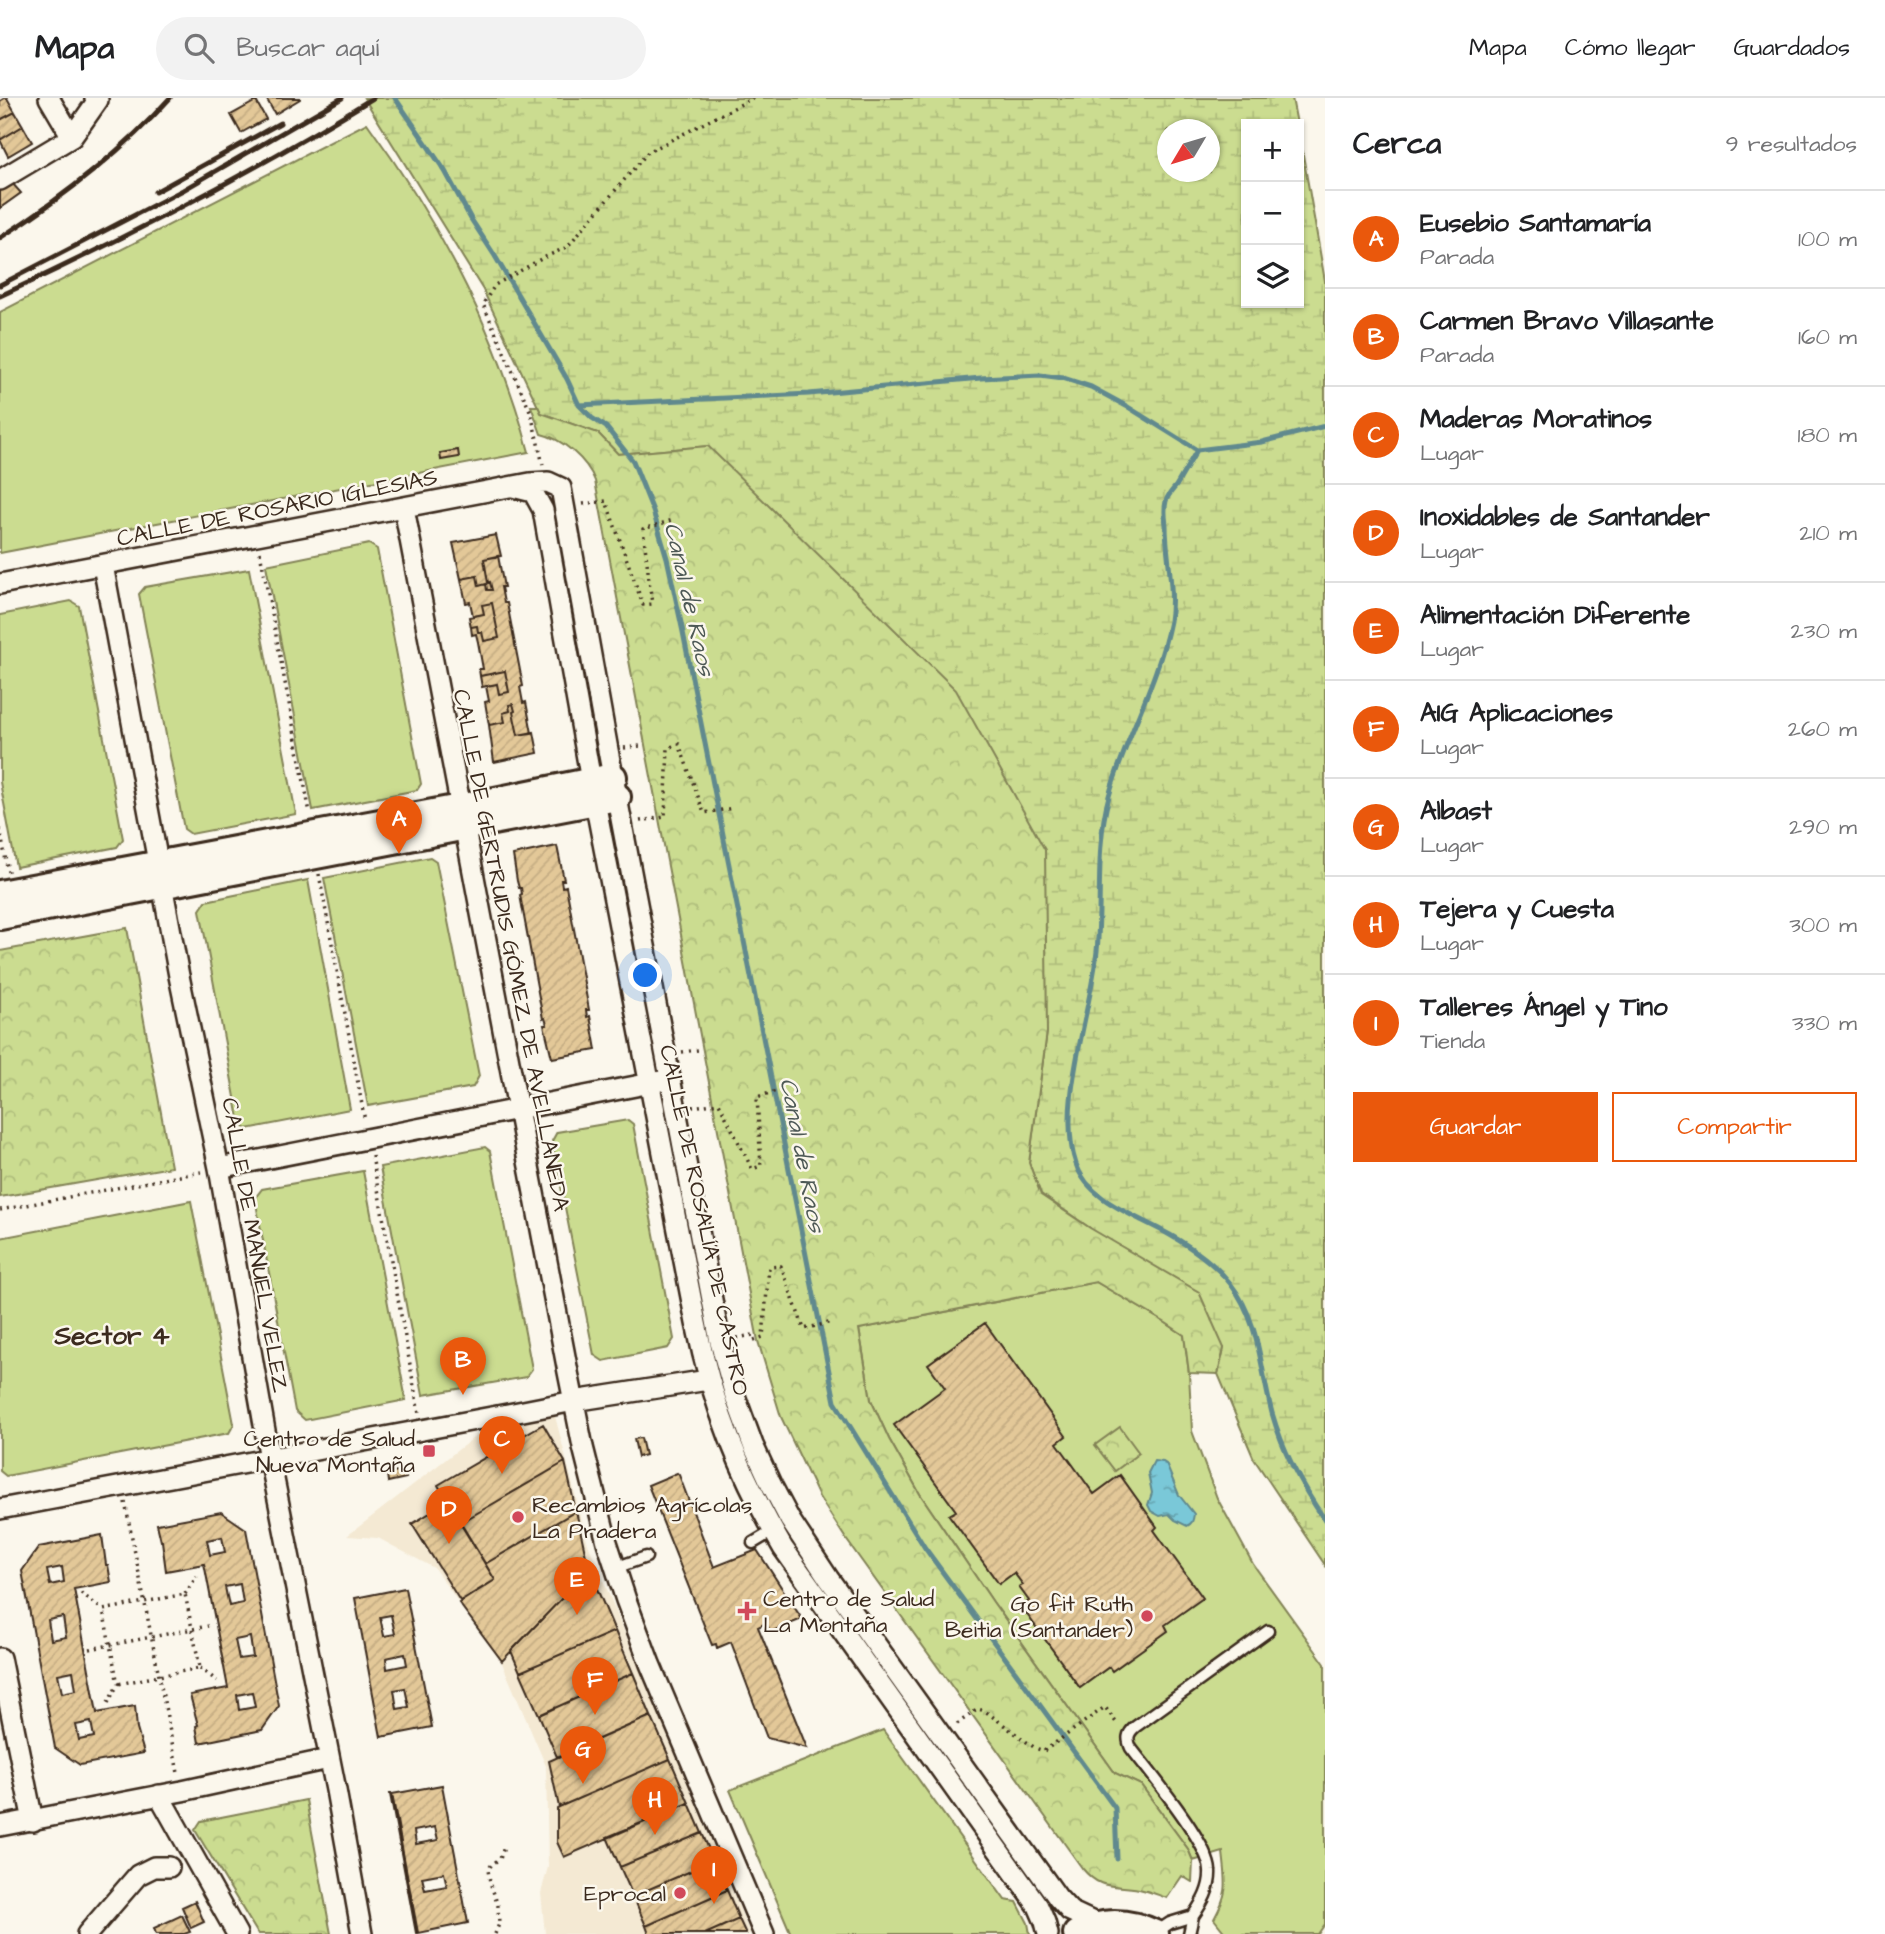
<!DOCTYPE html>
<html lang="es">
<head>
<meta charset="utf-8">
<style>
  :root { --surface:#fff; --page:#f2f2f2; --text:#202124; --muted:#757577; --line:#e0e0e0; --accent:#ea580c }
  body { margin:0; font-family:"Architects Daughter",sans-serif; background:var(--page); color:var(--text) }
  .controls { position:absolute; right:21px; top:21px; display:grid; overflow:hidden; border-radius:0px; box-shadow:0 2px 5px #0004 }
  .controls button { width:63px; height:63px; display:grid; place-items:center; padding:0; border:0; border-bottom:2px solid var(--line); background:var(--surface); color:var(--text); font:35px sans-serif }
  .compass { position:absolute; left:1157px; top:21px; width:63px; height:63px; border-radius:50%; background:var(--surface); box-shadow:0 2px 5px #0004; rotate:232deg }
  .you { position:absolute; left:646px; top:878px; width:24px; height:24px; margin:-18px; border:5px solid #fff; border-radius:50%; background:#1a73e8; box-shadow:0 0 0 10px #1a73e833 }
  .badge { display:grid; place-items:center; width:46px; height:46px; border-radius:50%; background:var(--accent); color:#fff; font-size:23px; font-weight:700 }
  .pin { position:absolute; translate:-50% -58px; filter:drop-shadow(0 2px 4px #0008) }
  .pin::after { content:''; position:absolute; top:37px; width:24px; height:21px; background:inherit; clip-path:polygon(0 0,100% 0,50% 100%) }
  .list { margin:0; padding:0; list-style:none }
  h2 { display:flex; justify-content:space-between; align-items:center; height:91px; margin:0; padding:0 28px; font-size:30px }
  h2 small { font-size:23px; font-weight:400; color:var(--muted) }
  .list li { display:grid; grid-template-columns:46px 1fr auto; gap:21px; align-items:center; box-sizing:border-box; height:98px; padding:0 28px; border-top:2px solid var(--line) }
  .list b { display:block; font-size:26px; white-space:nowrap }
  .list p { margin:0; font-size:23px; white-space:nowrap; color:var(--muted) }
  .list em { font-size:23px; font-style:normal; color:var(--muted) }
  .actions { display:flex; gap:14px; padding:21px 28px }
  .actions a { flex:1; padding:16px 0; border:2px solid var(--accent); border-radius:0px; text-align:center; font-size:24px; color:var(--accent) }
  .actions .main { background:var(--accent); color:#fff }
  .icon { flex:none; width:38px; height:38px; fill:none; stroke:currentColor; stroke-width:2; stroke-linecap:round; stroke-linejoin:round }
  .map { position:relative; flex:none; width:1325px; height:1836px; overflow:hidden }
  header { display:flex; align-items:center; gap:42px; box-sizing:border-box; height:98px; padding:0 35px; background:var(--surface); border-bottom:2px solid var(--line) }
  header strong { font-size:33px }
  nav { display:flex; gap:38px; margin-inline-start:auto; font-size:24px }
  .search { width:490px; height:63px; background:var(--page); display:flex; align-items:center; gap:18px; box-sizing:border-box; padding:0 24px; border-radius:38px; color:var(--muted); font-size:26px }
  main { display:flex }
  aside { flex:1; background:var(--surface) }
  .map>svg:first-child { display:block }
  .built { fill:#f4e9d3 }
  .green { fill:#cbdc90; stroke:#838357; stroke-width:2 }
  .wetland { fill:url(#wetland-marsh); stroke:#838357; stroke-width:2; fill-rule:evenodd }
  .park { fill:url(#park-crowns); stroke:#838357; stroke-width:2 }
  .water { fill:url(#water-ripples); stroke:#61898e; stroke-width:2 }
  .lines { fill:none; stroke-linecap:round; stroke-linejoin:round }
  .stream { stroke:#61898e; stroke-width:5 }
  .building { fill:url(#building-hatch); stroke:#3b2a1e; stroke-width:2; fill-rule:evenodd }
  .lane-casing { stroke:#3b2a1e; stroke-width:15 }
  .street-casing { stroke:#3b2a1e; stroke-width:24 }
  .secondary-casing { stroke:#3b2a1e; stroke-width:32 }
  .path { stroke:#3b2a1e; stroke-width:3.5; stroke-dasharray:2 5; stroke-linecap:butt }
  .lane { stroke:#fbf7ec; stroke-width:10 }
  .street { stroke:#fbf7ec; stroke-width:19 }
  .secondary { stroke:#fbf7ec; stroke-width:26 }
  .rail { stroke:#3b2a1e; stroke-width:5 }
  .poi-dot { fill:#d1495b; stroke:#fbf7ec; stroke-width:2.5 }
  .labels { text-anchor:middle; stroke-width:5; stroke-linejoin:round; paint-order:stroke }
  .street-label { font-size:23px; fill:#3b2a1e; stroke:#fbf7ec }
  .poi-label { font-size:23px; fill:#3b2a1e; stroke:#fbf7ec; text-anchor:end }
  .water-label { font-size:24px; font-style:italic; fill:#4e5956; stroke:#fbf7ec }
  .quarter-label { font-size:26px; font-weight:bold; fill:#3b2a1e; stroke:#fbf7ec }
</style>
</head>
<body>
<header>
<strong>Mapa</strong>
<div class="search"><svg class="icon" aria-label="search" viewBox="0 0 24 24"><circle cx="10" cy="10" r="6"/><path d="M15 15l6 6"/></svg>Buscar aquí</div>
<nav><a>Mapa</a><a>Cómo llegar</a><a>Guardados</a></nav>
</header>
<main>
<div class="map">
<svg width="1325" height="1836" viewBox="0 0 1325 1836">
  <defs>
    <pattern id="wetland-marsh" width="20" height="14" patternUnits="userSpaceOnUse" patternTransform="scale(1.75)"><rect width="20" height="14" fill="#cbdc90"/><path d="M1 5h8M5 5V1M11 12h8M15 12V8" fill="none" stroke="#afbd7c"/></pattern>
    <pattern id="park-crowns" width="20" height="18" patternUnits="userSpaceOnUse" patternTransform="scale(1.75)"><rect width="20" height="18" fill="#cbdc90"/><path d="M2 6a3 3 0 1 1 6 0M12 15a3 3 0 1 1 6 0" fill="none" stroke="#afbd7c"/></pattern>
    <pattern id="water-ripples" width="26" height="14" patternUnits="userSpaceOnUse" patternTransform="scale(1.75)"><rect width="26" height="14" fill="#7ac8d8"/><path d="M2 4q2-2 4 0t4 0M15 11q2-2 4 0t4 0" fill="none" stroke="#65a3af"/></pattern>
    <pattern id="building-hatch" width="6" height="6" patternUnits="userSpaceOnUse" patternTransform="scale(1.75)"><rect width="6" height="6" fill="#e3c898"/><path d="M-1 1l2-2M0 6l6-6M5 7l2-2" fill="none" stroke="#c4ac83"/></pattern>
  </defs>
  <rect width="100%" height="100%" fill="#fbf7ec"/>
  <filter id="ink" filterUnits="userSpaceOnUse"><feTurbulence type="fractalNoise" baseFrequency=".0143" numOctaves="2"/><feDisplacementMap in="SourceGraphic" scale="14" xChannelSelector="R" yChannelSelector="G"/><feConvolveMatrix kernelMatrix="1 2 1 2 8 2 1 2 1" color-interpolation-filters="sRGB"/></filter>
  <g filter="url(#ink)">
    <path class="built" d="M555,1318L588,1446L750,1836H545L541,1795L548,1769L546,1668L502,1565L434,1470L378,1440L347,1438L481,1334Z"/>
    <path class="green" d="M367,25C439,124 497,235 529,354L0,455V214Z
      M369,446L377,451L421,686L417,692L313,712L266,467Z
      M249,471L296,716L191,736L184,731L139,496L145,489Z
      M71,503L79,508L123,741L117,749L16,769L0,684V517Z
      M430,759L436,763L479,978L473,989L368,1008L324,780Z
      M308,782L350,1011L247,1031L240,1026L200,812L206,803Z
      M628,1022L633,1026L674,1241L668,1250L603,1263L594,1257L552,1043L557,1034Z
      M485,1049L490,1053L532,1271L526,1279L423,1297L380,1069Z
      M363,1073L406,1302L305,1322L295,1313L255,1100L262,1091Z
      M191,1103L234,1326L229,1335L6,1378L0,1373V1140Z
      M1096,1184L1166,1225L1184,1237L1189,1275L1192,1333L1217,1400L1253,1466L1325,1566V1826L1318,1836H1226L1214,1821C1230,1792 1226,1785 1223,1754L1193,1763L1188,1751L1141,1687L1115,1675L993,1504L920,1396L889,1341L871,1302L859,1231Z
      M883,1632L1005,1802L1017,1804L1028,1825L1030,1836H791L730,1692Z"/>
    <path class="wetland" d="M364,0H1292L1297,26H1246V205H1299V34L1325,183V1467L1254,1361L1218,1276L1224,1250L1090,1130L1041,1096L1029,1065L1047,934L708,348L618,356L598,335L541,315L483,192ZM1168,32H1210V74H1168Z"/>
    <path class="park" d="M531,308H538L541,315L598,335L618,356L708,348L956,592L1045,752L1047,934L1029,1065L1041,1097L1090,1130L1199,1194L1224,1250L1218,1276L1189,1275L1184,1237L1166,1225L1096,1184L859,1231L871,1302L889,1341L920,1396L993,1504L1115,1675L1141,1687L1188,1751L1193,1763L1192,1784L1182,1778L1167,1800C1158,1797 1149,1793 1139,1791C1113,1786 1101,1793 1082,1770L846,1441L819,1399L781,1319L758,1243L595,383C587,362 563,341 541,336Z
      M127,830L171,1069L0,1099V853Z
      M1120,1329L1139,1355L1115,1373L1095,1347Z
      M306,1702L331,1836H258L195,1732L201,1723Z"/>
    <path class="water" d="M1154,1363L1163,1364L1166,1366L1179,1397L1194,1416C1193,1422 1193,1425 1187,1428L1175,1422L1169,1416L1160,1418L1151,1413L1148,1407L1152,1395L1148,1375Z"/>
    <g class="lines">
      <path class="stream" d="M395,0L445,73L471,121L495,158L567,281L579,307L592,320L606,329L633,363L653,413L667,460L683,534L835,1304L925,1450L1115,1710L1117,1761
        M579,307L809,296L981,280L1040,277L1063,280L1091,289L1128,309L1197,352L1262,344L1325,328
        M1197,352C1190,364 1183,376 1176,388C1172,393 1168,397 1166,403C1164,411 1165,420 1166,427C1166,458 1175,492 1170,523C1158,584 1126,638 1109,698C1095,749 1102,802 1097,853C1091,913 1056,1010 1076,1066C1089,1104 1138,1118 1170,1137C1191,1149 1214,1165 1230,1185C1260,1223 1260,1270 1272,1315C1283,1354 1302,1389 1325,1422"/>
    </g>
    <path class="building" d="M5,0H7L15,14L0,22V3Z
      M266,0H300V1L275,16Z
      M256,3L266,21L241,35L231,17Z
      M15,14L23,28L0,42V22Z
      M23,28L32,44L8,58L0,42Z
      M12,85L21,95L0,110V92Z
      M458,352L459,359L441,362L440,355Z
      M496,437L501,458L484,461L488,485L490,484L492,492H487L486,486L479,488L477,478L461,481L453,445Z
      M498,458L504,489H501L504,505H507L523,588L520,589L523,605L526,604L532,635L518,637L513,614L515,613L513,606L509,607L510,613L503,615L505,624L489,627L485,604L489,603L486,588L497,586L499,596L509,594L505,573L480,578L479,571H483L478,544L476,536L472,537L471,529L477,528L478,534H482L484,543L499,540L492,505L482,507L484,516L473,518L470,504L466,505L461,481L477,478L479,488L486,486L487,492H492L490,484L488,485L484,461Z
      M492,505L499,540L484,543L482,534H478L477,528L471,529L469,519L484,516L482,507Z
      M505,573L509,594L499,596L497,586L482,589L480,578Z
      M513,606L515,613L513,614L518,637L534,634L538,655L494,664L489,627L505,624L503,615L510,613L509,607Z
      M557,748L564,782H561L562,789L566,788L589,912H586L587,919L590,918L596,952L552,960L544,927H547L545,920L543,921L520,797L522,796L521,790H519L517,783L513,757Z
      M985,1225L1066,1338L1057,1345L1094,1396L1120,1377L1157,1429L1154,1432L1203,1500L1165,1527L1168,1533L1112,1573L1109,1569L1080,1590L1021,1508L1029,1503L1019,1489L1023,1487L1014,1475L999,1486L949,1417L956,1413L894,1327L945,1290L928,1266Z
      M543,1326L565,1364L460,1425L438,1387Z
      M641,1340L645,1357L638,1359L634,1341Z
      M565,1364L576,1413L485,1466L460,1425Z
      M404,1373L406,1380L388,1384L387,1376Z
      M677,1375L679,1377L714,1469L757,1452L802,1521L770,1534L766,1525L758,1529L807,1650L767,1640L731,1544L717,1550L716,1546L712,1547L648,1387Z
      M448,1404L495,1482L460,1503L412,1426Z
      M576,1413L589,1472L502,1563L459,1505L495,1482L485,1466Z
      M221,1414L246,1431L279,1608L262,1632L199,1645L196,1628L198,1627L190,1597L228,1590L205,1470L204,1466L166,1473L162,1443H161L157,1426ZM222,1439L225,1454L210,1457L207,1442ZM240,1486L243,1505L229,1508L225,1489ZM250,1539L253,1559L239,1561L235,1542ZM252,1594L255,1609L239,1612L237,1597Z
      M102,1437L106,1467H108L111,1484L74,1491L97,1615L135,1608L137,1631L144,1655L80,1667L55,1650L22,1473L39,1449ZM62,1469L64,1484L50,1487L47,1472ZM63,1519L66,1539L51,1542L48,1522ZM73,1573L76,1592L62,1595L58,1576ZM91,1624L94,1639L79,1642L76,1627Z
      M589,1472L615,1533L520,1574L511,1553Z
      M405,1490L432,1629L381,1639L355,1500ZM391,1517L395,1536L384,1538L380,1519ZM405,1556L407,1567L387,1571L386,1560ZM405,1590L409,1609L397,1611L394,1592Z
      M615,1533L633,1575L539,1617L520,1574Z
      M633,1575L651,1618L557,1659L539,1617Z
      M651,1618L670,1661L559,1709L549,1663Z
      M670,1661L689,1705L564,1759L557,1744V1710L559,1709Z
      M442,1687L468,1825L418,1835L392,1696ZM435,1729L438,1742L416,1746L414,1733ZM444,1775L447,1788L425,1792L422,1779Z
      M390,1696H392L418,1835H416Z
      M689,1705L702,1735L620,1769L607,1739Z
      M702,1735L714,1763L633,1798L620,1769Z
      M714,1763L727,1792L646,1828L633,1798Z
      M727,1792L739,1821L705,1836H649L646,1828Z
      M195,1803L204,1824L191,1830L182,1809Z
      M182,1817L190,1834L184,1836H156L154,1830Z
      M739,1821L746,1836H705Z"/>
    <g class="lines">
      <defs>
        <path id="lane" d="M753,1445L773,1433
          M615,1470L646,1459
          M1193,1818C1202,1805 1211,1790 1210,1773C1209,1745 1150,1675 1131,1650C1127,1641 1127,1636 1135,1629L1268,1533
          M1155,1835L1170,1825L1193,1818L1189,1836"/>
        <path id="street" d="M49,0L72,39
          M0,82L72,39L98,2L95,0
          M513,389L533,394L543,412L591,683L696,1225C712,1307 741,1378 783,1450L1038,1808L1045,1824L1048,1836
          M404,410L568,1274L583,1349L607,1444L626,1502L650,1566L764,1836
          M103,467L179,878L219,1070L270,1361L336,1692L362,1836
          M0,486L530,385L548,384L561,390L608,652L720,1244L735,1298L753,1347L771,1386L790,1422L829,1481L1058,1800L1070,1813L1100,1827
          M219,1070L661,983
          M0,1411L513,1315L574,1303L708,1282
          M0,1560L33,1723
          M159,1697L237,1836
          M0,1728L182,1693L329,1661
          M87,1836L138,1777L154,1769H169"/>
        <path id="secondary" d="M0,796L460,710L613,679
          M0,818L617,699
          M1077,1836C1103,1822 1130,1824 1155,1836"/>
      </defs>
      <use href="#lane" class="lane-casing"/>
      <use href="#street" class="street-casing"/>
      <use href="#secondary" class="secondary-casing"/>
      <path class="path" d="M543,367L531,315L483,206L495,187L541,161L567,149L648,54L753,0
        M583,406L606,403L643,507L652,506L643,431L673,422
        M260,454L310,715
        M624,650L640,648
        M640,723L665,719L668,650L679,646L704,715L734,710
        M0,731L8,774
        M319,776L365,1023
        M682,954L698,952
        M692,1009L719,1005L752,1071L761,1068L757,999L786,990
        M372,1058L419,1316
        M0,1112L201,1074
        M737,1240L753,1237
        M754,1242L763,1239L769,1169L781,1168L804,1231L832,1224
        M125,1404L178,1675
        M81,1495L103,1512
        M185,1496L197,1478
        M90,1551L208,1528
        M200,1570L217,1583
        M108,1605L118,1586L103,1512L185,1496L200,1570L118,1586
        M957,1626L978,1611L985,1613L1035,1650L1044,1653L1105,1609L1118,1627
        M495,1836L499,1826L498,1808L490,1784L488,1772L492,1766L500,1761L504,1749"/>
      <use href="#lane" class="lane"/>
      <use href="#street" class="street"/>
      <use href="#secondary" class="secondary"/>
      <path class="rail" d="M155,94L280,25
        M0,140C62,100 121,55 170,0
        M0,187L183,92L342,0
        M0,198C128,139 253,74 373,0"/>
    </g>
  </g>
  <g class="poi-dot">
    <rect x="422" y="1346" width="14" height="14" rx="3.5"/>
    <circle cx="518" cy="1419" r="7"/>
    <path d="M743.5 1502.5h7v7h7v7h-7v7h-7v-7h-7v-7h7z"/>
    <circle cx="1147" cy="1518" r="7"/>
    <circle cx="680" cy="1795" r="7"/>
  </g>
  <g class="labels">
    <g class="street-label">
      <text transform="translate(277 409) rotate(-11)" y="8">CALLE DE ROSARIO IGLESIAS</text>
      <text transform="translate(512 852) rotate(79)" y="8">CALLE DE GERTRUDIS GÓMEZ DE AVELLANEDA</text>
      <text transform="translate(705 1122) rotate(78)" y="8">CALLE DE ROSALÍA DE CASTRO</text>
      <text transform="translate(256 1147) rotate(80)" y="8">CALLE DE MANUEL VELEZ</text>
    </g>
    <g class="poi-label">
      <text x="415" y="1348">Centro de Salud<tspan x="415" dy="26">Nueva Montaña</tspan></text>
      <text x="532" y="1414" text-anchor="start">Recambios Agrícolas<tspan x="532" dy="26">La Pradera</tspan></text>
      <text x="763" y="1508" text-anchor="start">Centro de Salud<tspan x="763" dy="26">La Montaña</tspan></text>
      <text x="1133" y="1513">Go fit Ruth<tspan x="1133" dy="26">Beitia (Santander)</tspan></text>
      <text x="666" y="1803">Eprocal</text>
    </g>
    <g class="water-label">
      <text transform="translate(690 501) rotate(77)" y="8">Canal de Raos</text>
      <text transform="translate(803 1057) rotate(79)" y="8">Canal de Raos</text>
    </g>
    <g class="quarter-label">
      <text x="112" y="1246">Sector 4</text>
    </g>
  </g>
</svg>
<div class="controls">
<button>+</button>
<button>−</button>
<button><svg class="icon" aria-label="layers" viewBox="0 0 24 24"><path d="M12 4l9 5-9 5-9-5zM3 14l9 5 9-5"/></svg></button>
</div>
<svg class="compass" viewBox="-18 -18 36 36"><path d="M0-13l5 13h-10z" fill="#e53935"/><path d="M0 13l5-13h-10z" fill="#757577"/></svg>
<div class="you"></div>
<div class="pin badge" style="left:399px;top:756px">A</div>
<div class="pin badge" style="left:463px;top:1297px">B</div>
<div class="pin badge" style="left:502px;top:1376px">C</div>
<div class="pin badge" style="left:449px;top:1446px">D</div>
<div class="pin badge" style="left:577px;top:1517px">E</div>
<div class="pin badge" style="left:595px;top:1617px">F</div>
<div class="pin badge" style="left:583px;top:1686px">G</div>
<div class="pin badge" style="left:655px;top:1737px">H</div>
<div class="pin badge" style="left:714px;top:1806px">I</div>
</div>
<aside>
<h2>Cerca<small>9 resultados</small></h2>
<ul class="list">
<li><span class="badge">A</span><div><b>Eusebio Santamaría</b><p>Parada</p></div><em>100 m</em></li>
<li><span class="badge">B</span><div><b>Carmen Bravo Villasante</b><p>Parada</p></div><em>160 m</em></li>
<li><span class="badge">C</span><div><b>Maderas Moratinos</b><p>Lugar</p></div><em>180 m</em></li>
<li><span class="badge">D</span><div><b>Inoxidables de Santander</b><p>Lugar</p></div><em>210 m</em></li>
<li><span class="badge">E</span><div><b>Alimentación Diferente</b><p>Lugar</p></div><em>230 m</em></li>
<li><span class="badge">F</span><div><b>AIG Aplicaciones</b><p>Lugar</p></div><em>260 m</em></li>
<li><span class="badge">G</span><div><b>Albast</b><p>Lugar</p></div><em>290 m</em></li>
<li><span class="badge">H</span><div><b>Tejera y Cuesta</b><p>Lugar</p></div><em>300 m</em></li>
<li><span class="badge">I</span><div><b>Talleres Ángel y Tino</b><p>Tienda</p></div><em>330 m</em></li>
</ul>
<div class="actions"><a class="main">Guardar</a><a>Compartir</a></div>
</aside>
</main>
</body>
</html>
